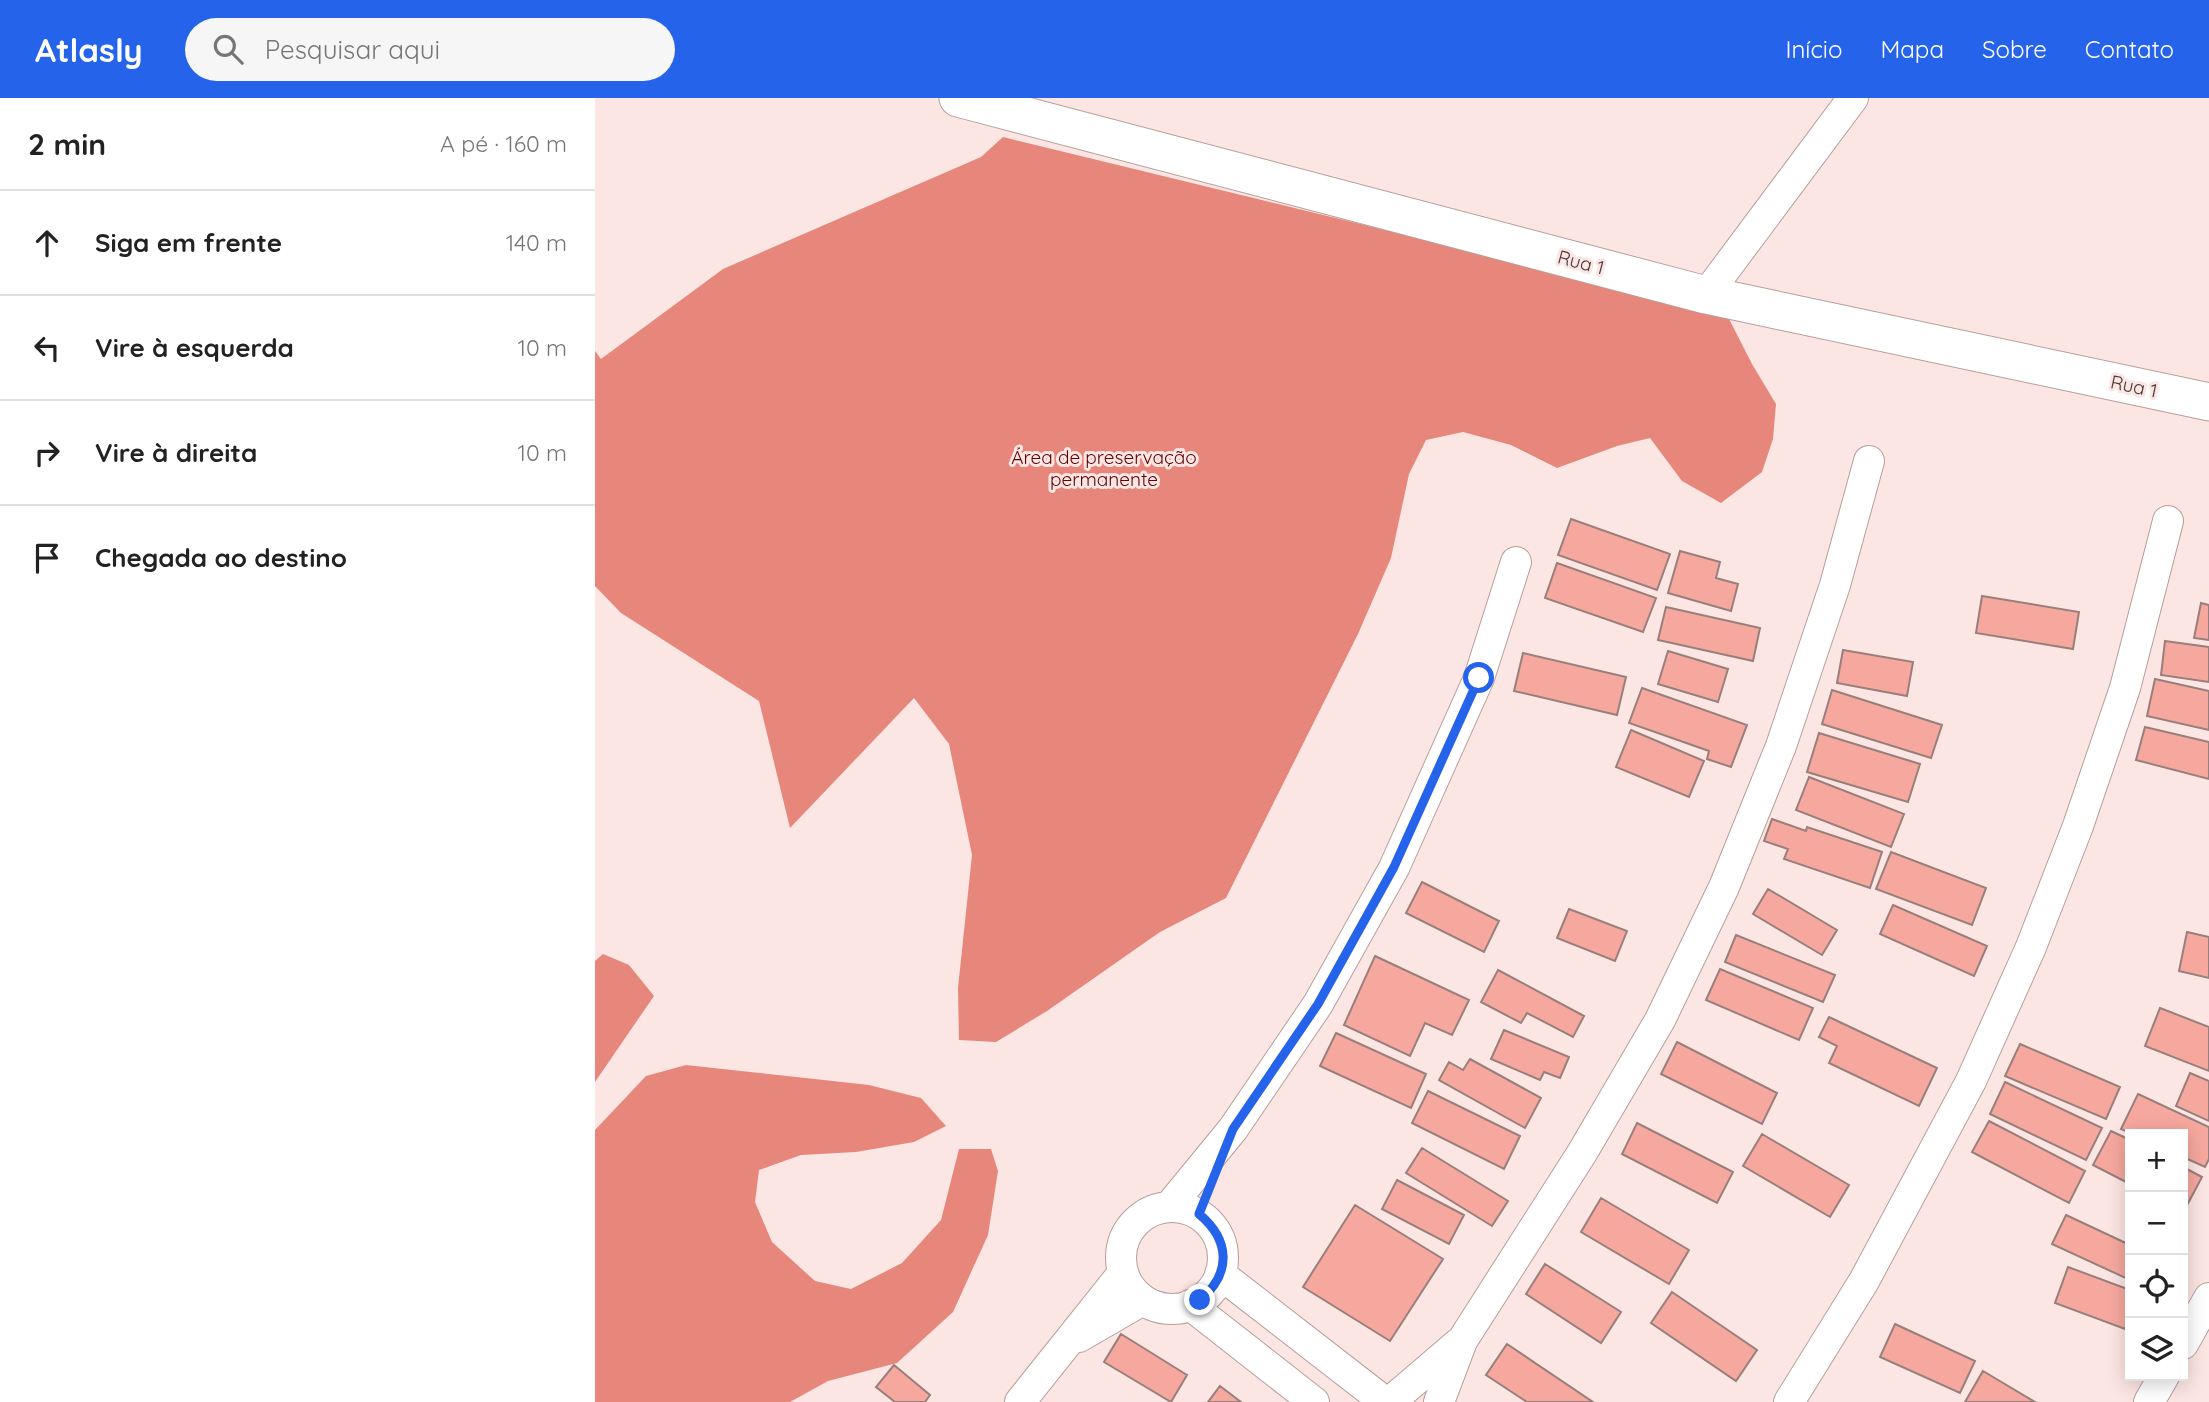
<!DOCTYPE html>
<html lang="pt">
<head>
<meta charset="utf-8">
<style>
  :root { --surface:#fff; --page:#f6f6f6; --text:#222; --muted:#767676; --line:#e0e0e0; --accent:#2563eb }
  body { margin:0; font-family:Quicksand,sans-serif; background:var(--page); color:var(--text) }
  .controls { position:absolute; right:21px; bottom:21px; display:grid; overflow:hidden; border-radius:0px; box-shadow:0 4px 18px #0003 }
  .controls button { width:63px; height:63px; display:grid; place-items:center; padding:0; border:0; border-bottom:2px solid var(--line); background:var(--surface); color:var(--text); font:35px sans-serif }
  .stop { position:absolute; width:21px; height:21px; margin:-16px; border:5px solid #2563eb; border-radius:50%; background:#fff }
  .stop.end { background:#2563eb; border-color:#fff; box-shadow:0 2px 7px #0008 }
  .list { margin:0; padding:0; list-style:none }
  h2 { display:flex; justify-content:space-between; align-items:center; height:91px; margin:0; padding:0 28px; font-size:30px }
  h2 small { font-size:23px; font-weight:400; color:var(--muted) }
  .list li { display:grid; grid-template-columns:46px 1fr auto; gap:21px; align-items:center; box-sizing:border-box; height:105px; padding:0 28px; border-top:2px solid var(--line) }
  .list b { display:block; font-size:26px; white-space:nowrap }
  .list em { font-size:23px; font-style:normal; color:var(--muted) }
  .icon { flex:none; width:38px; height:38px; fill:none; stroke:currentColor; stroke-width:2; stroke-linecap:round; stroke-linejoin:round }
  .map { position:relative; flex:none; width:1614px; height:1304px; overflow:hidden }
  header { display:flex; align-items:center; gap:42px; box-sizing:border-box; height:98px; padding:0 35px; background:var(--accent); color:#fff }
  header strong { font-size:33px }
  nav { display:flex; gap:38px; margin-inline-start:auto; font-size:24px }
  .search { width:490px; height:63px; background:var(--page); display:flex; align-items:center; gap:18px; box-sizing:border-box; padding:0 24px; border-radius:38px; color:var(--muted); font-size:26px }
  main { display:flex }
  aside { flex:1; background:var(--surface) }
  .map>svg:first-child { display:block }
  .forest { fill:#e7877c }
  .building { fill:#f7a89e; stroke:#987f7c; stroke-width:2 }
  .lines { fill:none; stroke-linecap:round; stroke-linejoin:round }
  .minor-casing { stroke:#b89e9a; stroke-width:32 }
  .tertiary-casing { stroke:#b89e9a; stroke-width:39 }
  .minor { stroke:#fff; stroke-width:30 }
  .tertiary { stroke:#fff; stroke-width:37 }
  .route { stroke:#2563eb; stroke-width:9 }
  .labels { text-anchor:middle; stroke-width:6; stroke-linejoin:round; paint-order:stroke }
  .street-label { font-size:19px; fill:#443937; stroke:#fce6e3 }
  .park-label { font-size:19px; fill:#5d0306; stroke:#fce6e3 }
</style>
</head>
<body>
<header>
<strong>Atlasly</strong>
<div class="search"><svg class="icon" aria-label="search" viewBox="0 0 24 24"><circle cx="10" cy="10" r="6"/><path d="M15 15l6 6"/></svg>Pesquisar aqui</div>
<nav><a>Início</a><a>Mapa</a><a>Sobre</a><a>Contato</a></nav>
</header>
<main>
<aside>
<h2>2 min<small>A pé · 160 m</small></h2>
<ul class="list">
<li><svg class="icon" aria-label="ahead" viewBox="0 0 24 24"><path d="M12 20V5M6 11l6-6 6 6"/></svg><div><b>Siga em frente</b></div><em>140 m</em></li>
<li><svg class="icon" aria-label="left" viewBox="0 0 24 24"><path d="M17 20v-9H6M10 6l-5 5 5 5"/></svg><div><b>Vire à esquerda</b></div><em>10 m</em></li>
<li><svg class="icon" aria-label="right" viewBox="0 0 24 24"><path d="M7 20v-9h11M14 6l5 5-5 5"/></svg><div><b>Vire à direita</b></div><em>10 m</em></li>
<li><svg class="icon" aria-label="arrive" viewBox="0 0 24 24"><path d="M6 21V4h12l-3 4 3 4H6"/></svg><div><b>Chegada ao destino</b></div></li>
</ul>
</aside>
<div class="map">
<svg width="1614" height="1304" viewBox="0 0 1614 1304">
  <rect width="100%" height="100%" fill="#fce6e3"/>
  <path class="forest" d="M408,39L1131,215L1157,266L1181,306L1178,341L1167,374L1126,405L1087,383L1055,340L1022,348L962,370L916,347L868,334L831,342L814,376L796,460L763,536L631,800L565,834L452,913L401,944L364,942L363,890L377,757L354,646L319,600L195,730L164,603L26,515L0,488V253L6,261L128,171L386,59Z
    M8,856L34,867L59,898L0,984V863Z
    M91,967L274,987L326,1000L351,1028L319,1044L261,1054L206,1057L164,1072L160,1104L177,1144L220,1183L256,1191L307,1165L346,1122L364,1051H396L403,1073L393,1137L358,1214L302,1265L233,1283L195,1304H0V1032L51,978Z"/>
  <path class="building" d="M976,421L1075,456L1062,492L963,457Z
    M1085,453L1125,464L1121,480L1143,486L1136,513L1073,495Z
    M962,465L1061,500L1048,534L950,500Z
    M1387,498L1484,514L1478,551L1381,535Z
    M1606,505L1614,507V542L1599,540Z
    M1071,509L1165,530L1158,563L1063,542Z
    M1570,543L1614,549V584L1566,577Z
    M1248,552L1318,564L1312,598L1242,585Z
    M1073,553L1133,571L1123,604L1063,586Z
    M928,555L1031,579L1022,617L919,593Z
    M1560,581L1614,593V632L1552,618Z
    M1047,590L1152,627L1136,669L1112,661L1114,653L1034,625Z
    M1237,592L1347,627L1336,660L1227,626Z
    M1550,629L1614,644V681L1541,662Z
    M1036,632L1109,663L1094,699L1021,669Z
    M1224,635L1325,666L1313,704L1212,674Z
    M1214,679L1309,716L1296,749L1201,712Z
    M1177,721L1211,733L1212,729L1287,754L1275,790L1189,761L1193,751L1169,743Z
    M1296,754L1391,790L1377,827L1281,791Z
    M827,784L904,823L889,854L811,815Z
    M1173,791L1242,832L1227,857L1158,816Z
    M1298,807L1392,848L1379,878L1285,836Z
    M974,811L1032,833L1020,863L962,840Z
    M1592,834L1614,839V880L1584,873Z
    M1141,837L1240,877L1228,904L1130,864Z
    M780,858L874,902L857,937L830,925L815,958L749,927Z
    M1125,871L1218,910L1204,942L1111,902Z
    M903,872L989,918L978,939L932,915L926,925L886,904Z
    M1565,910L1614,929V973L1550,948Z
    M1234,919L1342,970L1324,1008L1234,965L1242,948L1224,939Z
    M909,932L974,959L965,980L949,974L945,982L896,961Z
    M741,935L831,976L816,1010L725,968Z
    M1082,944L1182,995L1167,1026L1066,976Z
    M1425,946L1525,989L1511,1021L1410,978Z
    M875,961L946,1000L930,1030L844,982L854,964L868,972Z
    M1595,975L1614,983V1023L1581,1008Z
    M1410,984L1507,1030L1491,1062L1395,1016Z
    M833,993L925,1038L909,1071L817,1025Z
    M1543,996L1614,1029V1061L1610,1069L1588,1059V1036H1538L1526,1031Z
    M1394,1023L1490,1073L1474,1105L1377,1054Z
    M1042,1025L1138,1074L1122,1105L1027,1056Z
    M1516,1033L1535,1042V1086L1498,1067Z
    M1167,1036L1254,1087L1235,1119L1148,1068Z
    M827,1050L913,1103L897,1128L811,1075Z
    M1588,1069L1607,1079L1589,1113H1588Z
    M802,1082L869,1117L854,1146L787,1111Z
    M1006,1100L1094,1152L1074,1186L986,1134Z
    M760,1107L848,1161L795,1243L708,1189Z
    M1471,1117L1535,1147V1182L1457,1146Z
    M950,1166L1026,1214L1006,1245L931,1196Z
    M1473,1169L1535,1192V1217L1530,1231L1460,1205Z
    M1077,1194L1162,1252L1141,1283L1056,1225Z
    M1300,1226L1380,1263L1365,1295L1285,1259Z
    M526,1236L592,1277L576,1304L509,1264Z
    M912,1246L998,1304H932L891,1277Z
    M299,1267L335,1297L330,1304H300L281,1289Z
    M1388,1273L1440,1304H1370Z
    M625,1288L646,1304H613Z"/>
  <g class="lines">
    <defs>
      <path id="minor" d="M1111,197L1258,0
        M574,1109L638,1031L723,906L799,770L884,580L921,464
        M526 1160a51 51 0 1 1 102 0a51 51 0 1 1-102 0Z
        M625,1176L790,1304
        M595,1207L719,1304
        M484,1239L548,1202
        M1588,1246L1614,1200
        M425,1304L528,1175
        M795,1304L864,1245
        M844,1304L867,1243L987,1055L1065,922L1129,789L1186,648L1240,487L1274,363
        M1194,1304L1269,1183L1376,983L1436,849L1483,728L1530,590L1573,423
        M1554,1304L1569,1278"/>
      <path id="tertiary" d="M363,0L1111,197L1614,304"/>
    </defs>
    <use href="#minor" class="minor-casing"/>
    <use href="#tertiary" class="tertiary-casing"/>
    <use href="#minor" class="minor"/>
    <use href="#tertiary" class="tertiary"/>
  </g>
  <g class="lines">
    <path class="route" d="M605,1202C637,1175 635,1142 604,1116L638,1031L723,906L799,769L884,580"/>
  </g>
  <g class="labels">
    <g class="street-label">
      <text transform="translate(986 164) rotate(15)" y="7">Rua 1</text>
      <text transform="translate(1539 288) rotate(12)" y="7">Rua 1</text>
    </g>
    <g class="park-label">
      <text x="509" y="366">Área de preservação<tspan x="509" dy="22">permanente</tspan></text>
    </g>
  </g>
</svg>
<div class="controls">
<button>+</button>
<button>−</button>
<button><svg class="icon" aria-label="locate" viewBox="0 0 24 24"><circle cx="12" cy="12" r="6"/><path d="M12 2v4M12 18v4M2 12h4M18 12h4"/></svg></button>
<button><svg class="icon" aria-label="layers" viewBox="0 0 24 24"><path d="M12 4l9 5-9 5-9-5zM3 14l9 5 9-5"/></svg></button>
</div>
<div class="stop" style="left:884px;top:580px"></div>
<div class="stop end" style="left:605px;top:1202px"></div>
</div>
</main>
</body>
</html>
